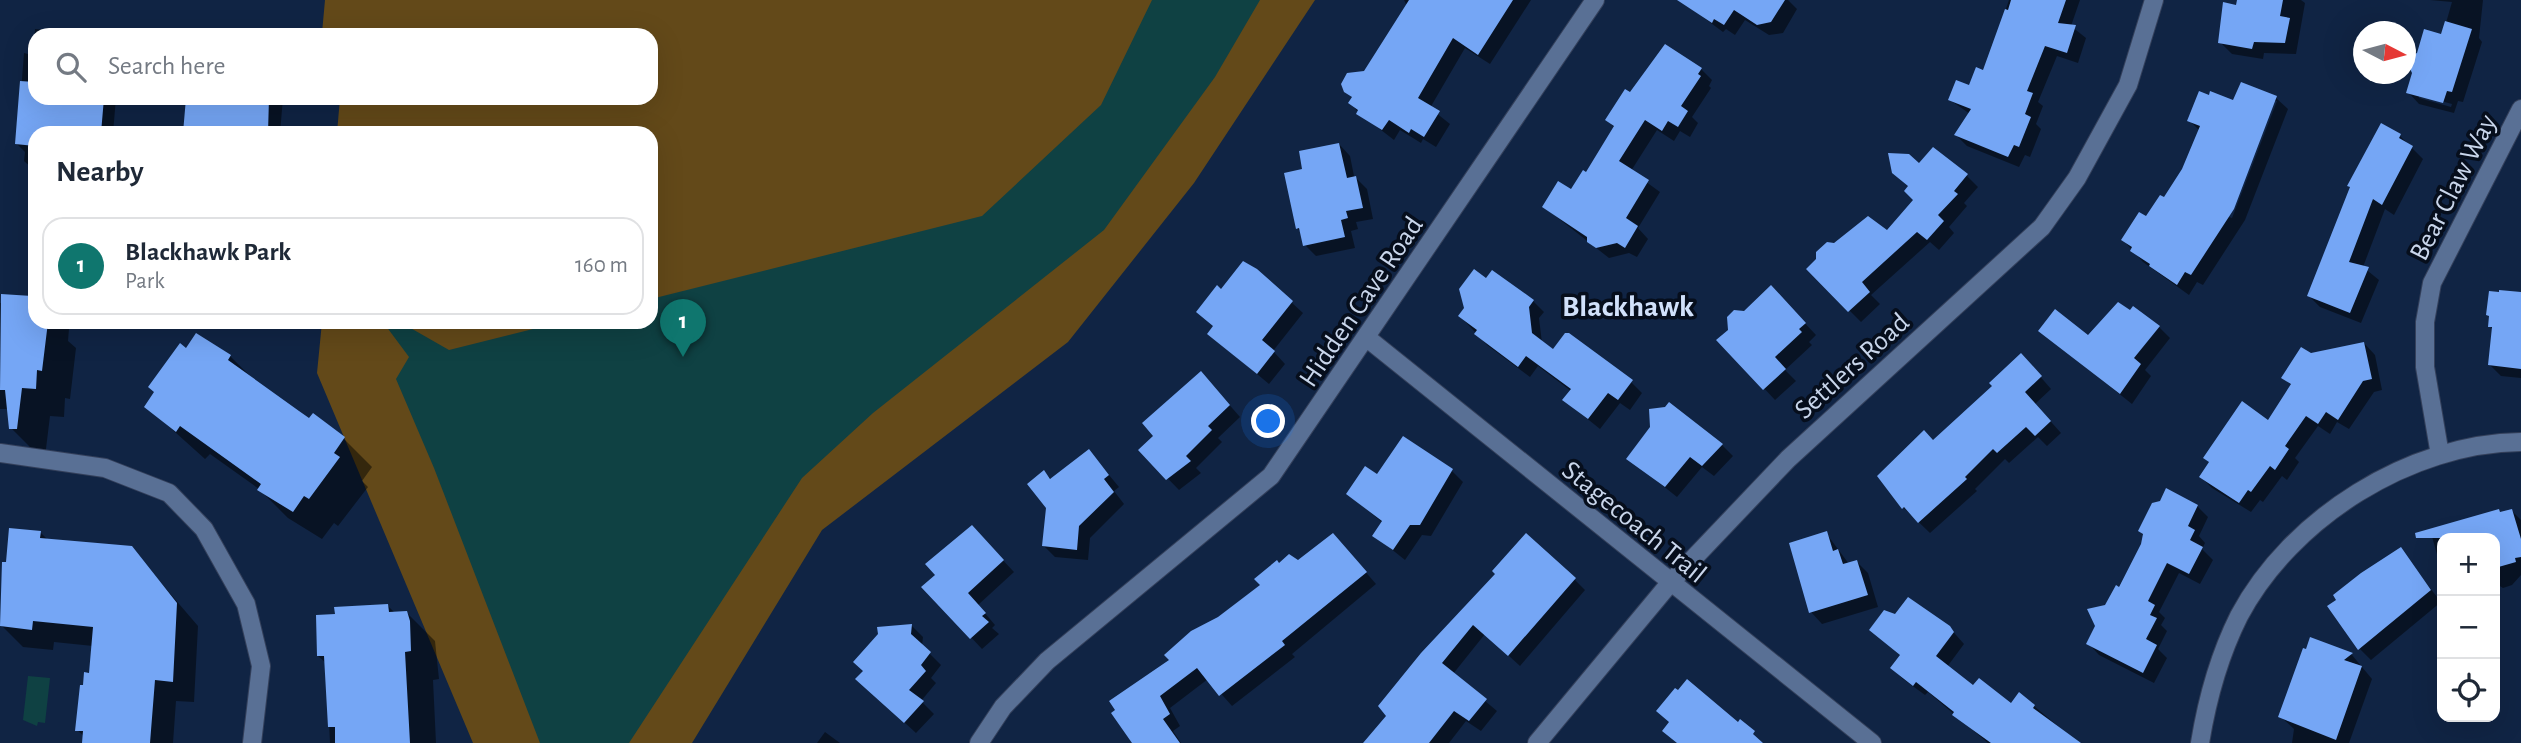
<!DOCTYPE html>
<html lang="en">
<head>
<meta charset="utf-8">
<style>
  :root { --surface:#fff; --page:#f6f6f7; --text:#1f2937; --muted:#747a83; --line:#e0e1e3; --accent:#0f766e }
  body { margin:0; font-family:"Alegreya Sans",sans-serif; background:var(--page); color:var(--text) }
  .controls { position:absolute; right:21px; bottom:21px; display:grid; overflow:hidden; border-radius:14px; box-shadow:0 7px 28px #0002 }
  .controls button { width:63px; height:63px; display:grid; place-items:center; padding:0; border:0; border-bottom:2px solid var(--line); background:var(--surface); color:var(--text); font:35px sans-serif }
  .compass { position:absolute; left:2353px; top:21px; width:63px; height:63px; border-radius:50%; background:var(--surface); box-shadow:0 7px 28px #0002; rotate:96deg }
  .you { position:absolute; left:1269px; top:422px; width:24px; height:24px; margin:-18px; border:5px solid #fff; border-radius:50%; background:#1a73e8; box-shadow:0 0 0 10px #1a73e833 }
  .badge { display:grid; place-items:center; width:46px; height:46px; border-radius:50%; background:var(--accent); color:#fff; font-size:23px; font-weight:700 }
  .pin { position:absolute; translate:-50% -58px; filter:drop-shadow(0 2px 4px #0008) }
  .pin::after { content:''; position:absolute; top:37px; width:24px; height:21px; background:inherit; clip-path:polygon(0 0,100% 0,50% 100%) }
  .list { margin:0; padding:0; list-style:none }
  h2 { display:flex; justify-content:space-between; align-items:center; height:91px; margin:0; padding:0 28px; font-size:30px }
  h2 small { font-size:23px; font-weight:400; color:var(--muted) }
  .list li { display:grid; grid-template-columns:46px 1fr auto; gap:21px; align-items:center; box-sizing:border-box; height:98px; margin:0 14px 14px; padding:0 14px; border:2px solid var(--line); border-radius:21px }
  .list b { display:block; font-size:26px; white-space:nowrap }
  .list p { margin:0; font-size:23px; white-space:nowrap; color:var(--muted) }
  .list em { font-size:23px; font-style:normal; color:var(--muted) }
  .icon { flex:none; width:38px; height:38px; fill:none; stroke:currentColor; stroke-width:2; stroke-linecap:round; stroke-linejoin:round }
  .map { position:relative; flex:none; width:2521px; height:743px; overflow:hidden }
  .search { position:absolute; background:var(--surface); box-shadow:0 7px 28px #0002; left:28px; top:28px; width:630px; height:77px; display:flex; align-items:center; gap:18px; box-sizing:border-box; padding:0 24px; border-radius:21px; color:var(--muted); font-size:26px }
  .panel { position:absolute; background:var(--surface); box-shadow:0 7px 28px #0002; left:28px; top:126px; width:630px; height:203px; border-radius:21px }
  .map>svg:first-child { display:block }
  .green { fill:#634919 }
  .water { fill:#0f4143 }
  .shadow { fill:#0007; fill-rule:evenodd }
  .building { fill:#75a6f5 }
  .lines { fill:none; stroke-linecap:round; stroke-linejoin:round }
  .minor-casing { stroke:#34405b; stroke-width:20 }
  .minor { stroke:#597095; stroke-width:18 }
  .labels { text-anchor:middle; stroke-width:7; stroke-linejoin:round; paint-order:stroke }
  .street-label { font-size:28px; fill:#c9d6eb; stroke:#060e1c }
  .neighbourhood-label { font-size:30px; font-weight:bold; fill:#d1e1fa; stroke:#060e1c }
</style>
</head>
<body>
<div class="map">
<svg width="2521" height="743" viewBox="0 0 2521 743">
  <rect width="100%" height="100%" fill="#102444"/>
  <path class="green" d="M325,0H1315L1194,183L1068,342L822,530L692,743H473L317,373L322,322H651V133H337L340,98H651V35L322,33Z"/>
  <path class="water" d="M1152,0H1260L1215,77L1104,230L873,413L802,478L629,743H540L434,468L396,379L409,357L383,322H400L449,350L561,322H651V299L982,216L1101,105Z
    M28,676L50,678L45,723L38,722L37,726L23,720Z"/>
  <path class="shadow" d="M1404,0H1531L1490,64L1465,48L1430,108L1450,124L1436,147L1423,139L1421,143L1400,130L1394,140L1359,113L1350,103L1353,98L1345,91L1365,72L1407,6Z
    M1788,0L1797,9L1783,33L1769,35L1745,20L1735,35L1726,29L1723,32L1681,1Z
    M2009,0H2080L2071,26L2086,38L2078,63L2057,56L2038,102L2043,106L2036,124L2041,129L2030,157L2025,155L2019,167L1967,146L1956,135L1970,114L1950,100L1970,88L1984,72Z
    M2239,0H2301L2305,3L2296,54L2264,53L2263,59L2232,54L2220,42Z
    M2430,0H2483L2479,38L2482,42L2463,102L2458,101L2454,113L2419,104L2408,92L2413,72L2406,60L2419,54L2442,37L2452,2ZM2419,95L2452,104L2451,107L2419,98Z
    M35,29L109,35H35V98H116L113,133H35V171L24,161L25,152L17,144L24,53L28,54V44H34Z
    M1701,69L1712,80L1709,86L1711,88L1692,117L1698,123L1690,137L1680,131L1674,141L1657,130L1631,171L1660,192L1638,228L1648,239L1637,257L1629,253L1609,258L1544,207L1572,192L1587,174L1615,128L1607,120L1631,94Z
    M2242,84L2276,98L2288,109L2245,220L2203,285L2197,282L2189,295L2143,262L2123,240L2165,200L2184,170L2200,131L2189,120L2234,103ZM2274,101H2277L2232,218L2229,217Z
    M188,98H283L280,133H185Z
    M2400,136L2423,159L2394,215L2385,209L2363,267L2379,280L2361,323L2320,307L2309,296Z
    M1339,144L1350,156L1354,176L1367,189L1373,219L1356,222L1358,229L1351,231L1355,248L1316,256L1305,245L1302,233L1297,228L1304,170Z
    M1919,166L1967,176L1978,187L1964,203L1967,206L1949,227L1954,233L1939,250L1930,242L1871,295L1880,304L1861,322L1808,269L1835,245L1887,233L1915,200Z
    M1256,270L1303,313L1273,351L1285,364L1269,384L1209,334L1215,327L1221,291Z
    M1486,281L1533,301L1544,312L1539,318L1542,343L1554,352L1631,382L1642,393L1630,410L1620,403L1600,429L1564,400L1571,391L1538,366L1530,377L1487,345L1460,316Z
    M2521,294V378L2501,376L2490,365L2493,330L2490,326Z
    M1782,299L1816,335L1809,342L1812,345L1785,370L1796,381L1775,400L1719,340L1745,312Z
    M35,300V322H62L69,329L68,341L76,348L70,399L65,398L64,417L50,416L45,457H40L11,428L9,409H0V303Z
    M2159,327L2170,338L2145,370L2151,376L2132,404L2040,331L2088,338Z
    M2364,343L2375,355L2382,390L2374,392L2349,429L2337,422L2330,434L2318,426L2295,458L2299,462L2287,480L2282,476L2263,502L2260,500L2251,512L2212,488L2201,477L2269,422L2292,386L2283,377L2311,355Z
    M186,350L230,356L257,383L310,420L344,439L372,467L362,481L368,487L338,526L334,523L322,539L288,518L259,489L210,454L205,459L146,406Z
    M2032,367L2051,389L2035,404L2061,433L2047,446L2038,437L2009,463L2005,459L1975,489L1977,491L1930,533L1904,508L1879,476L1933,442Z
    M1212,385L1240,417L1218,438L1222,442L1196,468L1201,473L1179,490L1141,451Z
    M1722,445L1733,456L1714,476L1702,467L1677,497L1628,458Z
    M1089,451L1119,487L1114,491L1124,504L1090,538L1088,560L1055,557L1044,546L1048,508L1044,472L1052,480Z
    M1452,471L1463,482L1431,536L1422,535L1405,560L1375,536L1383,523L1348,494L1377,476Z
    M2197,506L2208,517L2199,536L2205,543L2202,549L2213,560L2200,584L2179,573L2159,612L2165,618L2161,625L2167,631L2158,649L2167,658L2154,683L2099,655L2088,643L2142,544L2144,536L2140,531Z
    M2512,511L2521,520V575L2512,585L2503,588L2495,583V538H2442V563L2438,558L2431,533Z
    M40,532L48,540L131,548L198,626L194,702L176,701L173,743H84L85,737L77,730L85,687L90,675L93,646L54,642L53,650L23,647L2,626Z
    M1826,533L1849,564L1857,562L1868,573L1878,607L1822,624L1811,612Z
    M983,539L1014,572L978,605L995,625L992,628L999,634L982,649L924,587Z
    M1344,547L1376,584L1292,654L1295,657L1232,706L1208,679L1170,708L1180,726L1173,731L1181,743H1134L1171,660L1262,585L1279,565L1299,562Z
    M2400,550L2441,602L2371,660L2360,649Z
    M1498,575L1574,579L1585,590L1520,666L1485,634L1453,674L1497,711L1481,731L1466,721L1449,743H1366Z
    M387,605L395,613L406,612L435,641L439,679L433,680L436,743H330L326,663L318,656Z
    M912,626L923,637L922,646L941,665L931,678L936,683L921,701L934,714L916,733L869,690L865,671L880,634L879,629Z
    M1949,627L1964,644L1947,667L1974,687L2011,705L2034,706L2078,743H1988L1928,692L1925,695L1903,679L1892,668L1901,656L1871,630Z
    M2311,639L2352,655L2372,679L2349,743H2292L2294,729L2280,716Z
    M825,732L840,743H817Z"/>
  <path class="building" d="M1409,0H1513L1478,55L1453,38L1418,98L1440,111L1424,137L1411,129L1409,133L1389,120L1382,130L1356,114L1358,110L1348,103L1352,97L1344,92L1341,84L1347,73L1364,71Z
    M1677,0H1785L1771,22L1757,25L1734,10L1724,25L1714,19L1712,23Z
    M2011,0H2066L2058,23L2076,25L2067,53L2045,46L2027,91L2033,93L2025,114L2031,117L2019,147L2014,145L2008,157L1954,135L1971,109L1948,100L1956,80L1969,85L1976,67L1983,70L2005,9L2008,10Z
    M2237,0H2283L2280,16L2290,18L2285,43L2254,42L2252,49L2218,43L2223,2L2236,5Z
    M2445,21L2472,29L2452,92L2447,91L2443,103L2406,93L2412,73L2405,58L2417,53L2424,29L2441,34Z
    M1665,44L1702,68L1698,74L1701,76L1681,106L1688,111L1678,127L1668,121L1662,131L1645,120L1619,161L1649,180L1626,218L1638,226L1625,248L1617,243L1596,248L1587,242V237L1542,207L1558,181L1571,189L1583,170L1586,172L1614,126L1605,120L1625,89L1630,92Z
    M20,81L35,82V98H104L101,133H35V146L15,144Z
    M2241,82L2277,96L2234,209L2191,275L2185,272L2177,285L2149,266L2150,264L2130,251L2132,247L2121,240L2139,212L2146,216L2160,195L2164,197L2182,169L2200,126L2187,121L2199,91L2209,95L2210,91L2233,100Z
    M186,98H269L268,133H183Z
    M2381,123L2401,134L2399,138L2413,146L2382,205L2373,199L2349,262L2369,267L2350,313L2307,296L2350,187L2347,186Z
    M1339,143L1347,178L1356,176L1363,208L1346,211L1348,218L1341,220L1345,237L1303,246L1299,228L1296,229L1284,173L1302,169L1299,151Z
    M1933,147L1968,174L1954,191L1958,194L1938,215L1944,221L1927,240L1917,232L1862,282L1870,292L1848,312L1806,269L1816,259V252L1827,242L1834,243L1868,216L1887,230L1913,200L1904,191L1908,186L1892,173L1888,153L1909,154L1919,163Z
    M1243,261L1257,269L1293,301L1262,340L1275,351L1257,374L1207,334L1213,326L1196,312L1217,285L1221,289Z
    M1474,269L1486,278L1492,270L1534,300L1529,307L1532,333L1553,349L1565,333H1569L1633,380L1618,400L1608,393L1588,419L1562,400L1571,389L1526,356L1518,367L1474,334L1477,330L1458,316L1464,308L1459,289Z
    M1771,285L1806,323L1799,329L1802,332L1775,357L1786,369L1763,390L1716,340L1728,330L1727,317L1734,310L1744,311Z
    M2499,290L2521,292V369L2488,365L2492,327H2488L2489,316L2486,315L2489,291L2499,292Z
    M1,294L32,296L35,299V322H48L42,371L37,370L36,389L22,388L17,429H9L5,390H0Z
    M2118,302L2130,310L2133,306L2160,326L2134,358L2141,364L2120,394L2038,331L2055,309L2088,335Z
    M196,333L231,355L228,360L299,411L309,418L313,413L345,437L334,453L340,457L309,499L304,496L293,512L257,490L261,484L180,426L176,432L144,407L154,392L148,387L180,343L186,348Z
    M2364,342L2372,379L2363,381L2338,420L2326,412L2318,424L2306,416L2285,446L2289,449L2275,470L2270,466L2251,492L2248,490L2239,503L2199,477L2209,462L2203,458L2242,401L2268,420L2291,384L2281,378L2301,347L2311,353Z
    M2021,353L2042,376L2025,392L2051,421L2035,436L2026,427L1997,453L1993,449L1965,477L1967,479L1918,523L1904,507L1902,509L1877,476L1924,430L1933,440L1992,386L1989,383Z
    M1201,371L1230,405L1208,426L1212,430L1186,456L1191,461L1166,480L1138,450L1153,436L1142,423Z
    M1669,402L1723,444L1702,466L1690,457L1665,487L1626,459L1650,427L1649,409L1665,407Z
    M1403,436L1453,469L1420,525H1410L1393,550L1372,536L1382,521L1346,494L1365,466L1377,474Z
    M1089,449L1109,475L1104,479L1114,492L1079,526L1077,550L1042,546L1046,508L1027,484L1044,470L1050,479Z
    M2166,488L2198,505L2188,526L2195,530L2190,540L2203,547L2189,574L2167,563L2148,601L2155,605L2150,615L2157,618L2146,639L2157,645L2143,673L2086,644L2095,626L2087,609L2105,605L2116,585L2119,587L2141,544L2143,534L2138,531L2152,503L2160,501Z
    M2499,509L2500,512L2512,509L2521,539V557L2515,558L2516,562L2495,568V538H2416L2415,533Z
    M972,525L1004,560L968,593L986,613L982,616L989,622L970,639L921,587L935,575L925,564Z
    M9,528L41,531L40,538L132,546L177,603L173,682L155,680L150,743H82L83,731H75L80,685H83L84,672L89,673L93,627L33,621L32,630L0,626L2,562H6Z
    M1827,531L1833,551L1838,549L1843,564L1857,560L1868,595L1809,613L1789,543Z
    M1333,533L1367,572L1282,641L1285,645L1219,696L1197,668L1160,696L1170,714L1163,719L1180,743H1132L1111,713L1115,710L1109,701L1169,660L1164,655L1191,631L1218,617L1260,585L1254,579L1277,560L1279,563L1289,554L1298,560Z
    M1526,533L1576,578L1508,656L1473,625L1442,663L1487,699L1469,721L1454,711L1429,743H1363L1386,716L1378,706L1421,653L1495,574L1492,571Z
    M2401,547L2431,590L2358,650L2327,606L2336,600L2333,595L2361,573Z
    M1908,597L1950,626L1954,632L1936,656L1973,685L1979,678L2011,703L2019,692L2035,705L2033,708L2081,743H1991L1952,715L1954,712L1916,682L1913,686L1890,668L1900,655L1869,630L1884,610L1895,614Z
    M388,604L389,612L407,611L410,621L411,651L405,652L410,743H335V727H328L324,656H317L316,615L335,614L334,607Z
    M912,624L911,634L931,652L921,665L926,671L909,690L924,701L904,723L855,679L863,671L853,662L878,634L877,627Z
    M2310,637L2353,653L2344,660L2362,666L2336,740L2278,717L2303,648L2306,649Z
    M1687,679L1738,722L1740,719L1755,731L1753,734L1763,743H1677L1662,731L1669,722L1656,711L1675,688L1678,690Z"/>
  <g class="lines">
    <defs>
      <path id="minor" d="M1367,338L1872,743
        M0,453L105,468L169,493L204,529L246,604L261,666L252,743
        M2440,455L2425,367V322L2432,283L2521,109
        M979,743L1003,707L1047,661L1271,476L1595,0
        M1537,743L1670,583L1788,459L2042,227L2077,178L2128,85L2154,0
        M2200,743C2207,700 2219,656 2239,616C2291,518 2410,443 2521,442"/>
    </defs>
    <use href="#minor" class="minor-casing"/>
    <use href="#minor" class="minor"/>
  </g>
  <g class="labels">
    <g class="street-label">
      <text transform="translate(2452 187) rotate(-63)" y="10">Bear Claw Way</text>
      <text transform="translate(1360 301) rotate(-56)" y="10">Hidden Cave Road</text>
      <text transform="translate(1851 365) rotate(-42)" y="10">Settlers Road</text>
      <text transform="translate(1635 521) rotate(39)" y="10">Stagecoach Trail</text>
    </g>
    <g class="neighbourhood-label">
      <text x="1628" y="316">Blackhawk</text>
    </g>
  </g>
</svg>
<div class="controls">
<button>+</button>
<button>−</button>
<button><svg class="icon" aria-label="locate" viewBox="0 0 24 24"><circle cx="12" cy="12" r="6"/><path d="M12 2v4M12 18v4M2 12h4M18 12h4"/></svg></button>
</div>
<svg class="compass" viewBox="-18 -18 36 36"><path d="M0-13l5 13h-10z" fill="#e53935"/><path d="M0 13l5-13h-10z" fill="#747a83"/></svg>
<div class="you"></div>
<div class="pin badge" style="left:683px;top:357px">1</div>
<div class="search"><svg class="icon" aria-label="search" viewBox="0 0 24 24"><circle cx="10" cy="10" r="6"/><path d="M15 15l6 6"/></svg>Search here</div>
<section class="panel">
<h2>Nearby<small></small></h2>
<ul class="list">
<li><span class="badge">1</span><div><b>Blackhawk Park</b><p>Park</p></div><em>160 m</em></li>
</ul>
</section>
</div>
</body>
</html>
